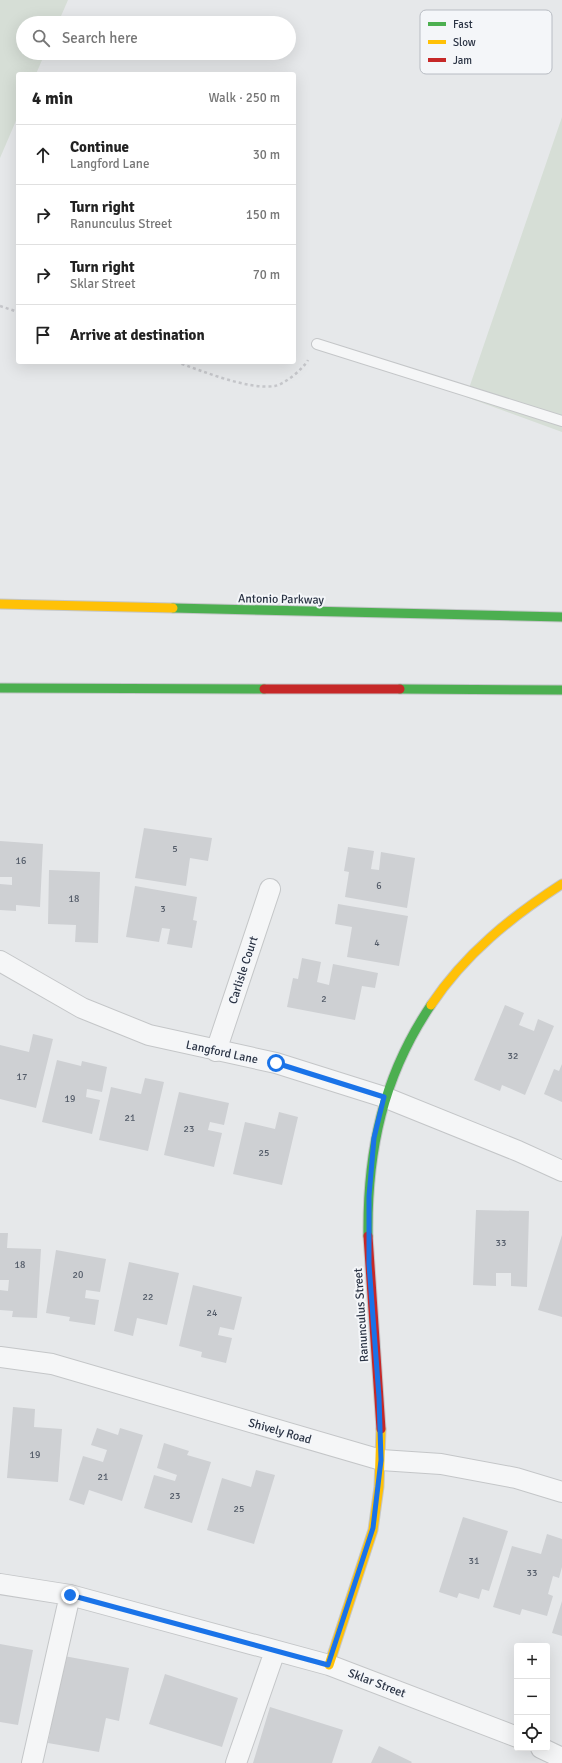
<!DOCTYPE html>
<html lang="en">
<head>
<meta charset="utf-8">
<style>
  :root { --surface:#fff; --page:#f6f6f6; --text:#222; --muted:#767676; --line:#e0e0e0 }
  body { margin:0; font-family:Signika,sans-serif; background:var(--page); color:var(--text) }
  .controls { position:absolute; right:12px; bottom:12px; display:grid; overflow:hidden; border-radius:4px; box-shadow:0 4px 16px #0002 }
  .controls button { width:36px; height:36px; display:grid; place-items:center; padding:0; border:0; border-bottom:1px solid var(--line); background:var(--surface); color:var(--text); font:20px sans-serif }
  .stop { position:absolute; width:12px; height:12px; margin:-9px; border:3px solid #1a73e8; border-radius:50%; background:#fff }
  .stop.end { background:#1a73e8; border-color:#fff; box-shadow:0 1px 4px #0008 }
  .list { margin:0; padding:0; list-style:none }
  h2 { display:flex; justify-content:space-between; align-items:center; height:52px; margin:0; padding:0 16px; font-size:17px }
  h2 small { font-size:13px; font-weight:400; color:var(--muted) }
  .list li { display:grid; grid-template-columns:26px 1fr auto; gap:12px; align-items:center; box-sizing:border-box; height:60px; padding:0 16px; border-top:1px solid var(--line) }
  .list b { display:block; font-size:15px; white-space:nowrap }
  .list p { margin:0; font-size:13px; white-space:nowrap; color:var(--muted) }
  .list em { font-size:13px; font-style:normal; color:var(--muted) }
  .icon { flex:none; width:22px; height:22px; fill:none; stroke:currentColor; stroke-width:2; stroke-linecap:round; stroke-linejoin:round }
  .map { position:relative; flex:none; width:562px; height:1763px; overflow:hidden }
  .search { position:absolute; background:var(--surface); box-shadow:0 4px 16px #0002; left:16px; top:16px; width:280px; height:44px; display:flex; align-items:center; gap:10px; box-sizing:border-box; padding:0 14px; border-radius:22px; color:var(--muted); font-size:15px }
  .panel { position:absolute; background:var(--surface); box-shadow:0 4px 16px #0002; left:16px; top:72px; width:280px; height:292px; border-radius:4px }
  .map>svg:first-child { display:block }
  .green { fill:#d6ded6 }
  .building { fill:#ced0d3 }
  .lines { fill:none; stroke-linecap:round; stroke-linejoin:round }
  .lane-casing { stroke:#c4c6c8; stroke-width:12 }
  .street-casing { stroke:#c4c6c8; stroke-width:22 }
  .fast-casing { stroke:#c4c6c8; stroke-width:11 }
  .slow-casing { stroke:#c4c6c8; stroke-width:11 }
  .jam-casing { stroke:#c4c6c8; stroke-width:11 }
  .path { stroke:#c5c6ca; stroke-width:2.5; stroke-dasharray:3 3; stroke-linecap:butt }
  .lane { stroke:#f5f6f7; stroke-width:10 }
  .street { stroke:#f5f6f7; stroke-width:20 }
  .fast { stroke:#4caf50; stroke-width:9 }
  .slow { stroke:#ffc107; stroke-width:9 }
  .jam { stroke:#c62828; stroke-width:9 }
  .route { stroke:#1a73e8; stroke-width:5 }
  .labels { text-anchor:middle; stroke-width:4; stroke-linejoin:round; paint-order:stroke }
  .number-label { font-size:10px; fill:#545c69 }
  .street-label { font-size:12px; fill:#2b3445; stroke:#f4f6f9 }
  .key { fill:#f4f6f9; stroke:#b8bcc3; stroke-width:1 }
  .key-label { font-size:11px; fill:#2b3445 }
</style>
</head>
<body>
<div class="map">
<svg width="562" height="1763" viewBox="0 0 562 1763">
  <rect width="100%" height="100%" fill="#e6e8ea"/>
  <path class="green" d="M0,0H68L58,23H23V53H45L36,74H18V116L0,158Z
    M562,117V432L466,397Z"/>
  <path class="building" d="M144,828L212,838L208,861L190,858L186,886L135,878Z
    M0,841L43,844L40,907L16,905V911L0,910V884L12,885V877H0Z
    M348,847L374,851L371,869L379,870L381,852L415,858L407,908L345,897L349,872L344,871Z
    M49,870L100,872L98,943L75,942L76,925L48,924Z
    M135,886L197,897L193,920L197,921L192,948L167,944L170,929L162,928L159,942L126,937Z
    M338,904L408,916L399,966L347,957L352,927L335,924Z
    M302,958L321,962L317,982L329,985L333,964L378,973L375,988L362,986L355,1020L287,1007L293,978L298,979Z
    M505,1005L524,1013L519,1025L534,1031L538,1019L554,1026L525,1095L502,1085L500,1091L474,1080Z
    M33,1034L53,1039L36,1108L0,1099V1045L29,1052Z
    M57,1060L81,1066L82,1061L107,1067L102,1092L87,1089L86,1097L100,1100L92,1134L42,1122Z
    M562,1064V1102L544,1094L554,1069L559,1071Z
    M145,1078L164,1082L148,1151L99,1140L111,1087L141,1094Z
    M179,1092L229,1103L224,1125L210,1122L208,1130L222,1133L214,1167L164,1155Z
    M279,1112L298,1117L282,1185L233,1174L245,1122L275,1129Z
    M476,1210L529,1211L527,1287L511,1286V1273H496V1286L473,1285Z
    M0,1233H8L7,1248L41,1249L37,1318L12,1317L13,1311L0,1310V1290L8,1291L9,1280H0Z
    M562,1235V1317L538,1310Z
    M56,1250L106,1259L100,1292L86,1290L85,1298L99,1300L95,1325L69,1321L70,1317L46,1313Z
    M129,1262L179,1273L167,1325L137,1318L133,1336L114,1331Z
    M193,1285L242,1297L234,1330L220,1327L218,1335L232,1338L226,1363L201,1357L202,1352L179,1346Z
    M13,1407L35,1409L34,1427L62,1429L58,1482L7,1478Z
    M97,1428L118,1435L120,1428L143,1435L122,1501L89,1490L84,1505L69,1500L83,1456L103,1462L107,1450L91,1445Z
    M164,1443L189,1451L187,1455L211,1462L192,1523L144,1508L154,1475L175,1481L177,1475L157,1468Z
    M256,1470L275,1475L254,1544L207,1530L222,1478L251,1487Z
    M463,1517L508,1531L489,1591L482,1589L479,1599L459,1593L457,1598L439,1592Z
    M547,1534L562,1539V1567L559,1578L553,1576L548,1594L553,1596L547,1616L522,1609L520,1615L493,1607L512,1546L541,1554Z
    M562,1601V1636L552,1633Z
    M0,1644L33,1650L18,1725L0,1722Z
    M64,1656L129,1668L119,1721L106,1718L99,1752L48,1743Z
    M165,1674L238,1698L222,1747L149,1724Z
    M270,1707L343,1730L332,1763H253Z
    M379,1746L412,1762L411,1763H371Z"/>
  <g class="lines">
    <defs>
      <path id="lane" d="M317,344L562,421"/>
      <path id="street" d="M0,961L82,1008L149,1035L276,1063L384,1097L518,1151L562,1171
        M216,1051L270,889
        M0,1357L52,1364L381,1460L441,1464L516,1478L562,1492
        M0,1584L70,1595L329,1665L517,1737
        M541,1748L562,1758
        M32,1763L70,1595
        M236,1763L275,1651"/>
      <path id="fast" d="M173,608L562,617
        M0,688L264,689
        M400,689L562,690
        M368,1236C367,1151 383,1076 431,1005"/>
      <path id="slow" d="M0,604L173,608
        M431,1005C465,954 511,917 562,884
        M329,1665L373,1530L379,1487L381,1429"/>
      <path id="jam" d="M264,689H400
        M368,1236L381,1429"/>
    </defs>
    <use href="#lane" class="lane-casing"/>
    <use href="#street" class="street-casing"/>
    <use href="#fast" class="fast-casing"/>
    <use href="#slow" class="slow-casing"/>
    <use href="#jam" class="jam-casing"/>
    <path class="path" d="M0,306L18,312
      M176,362C203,371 247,390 275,386C285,384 303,369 308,360"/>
    <use href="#lane" class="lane"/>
    <use href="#street" class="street"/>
    <use href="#fast" class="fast"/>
    <use href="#slow" class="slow"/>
    <use href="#jam" class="jam"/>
  </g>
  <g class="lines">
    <path class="route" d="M70,1595L328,1665L373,1528L381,1460L379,1397L369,1264V1196L374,1138L384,1097L276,1063"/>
  </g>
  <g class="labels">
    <g class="number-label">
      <text x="175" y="852">5</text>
      <text x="21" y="864">16</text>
      <text x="379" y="889">6</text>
      <text x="74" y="902">18</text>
      <text x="163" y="912">3</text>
      <text x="377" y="946">4</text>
      <text x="324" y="1002">2</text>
      <text x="513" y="1059">32</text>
      <text x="22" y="1080">17</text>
      <text x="70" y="1102">19</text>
      <text x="130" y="1121">21</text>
      <text x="189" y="1132">23</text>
      <text x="264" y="1156">25</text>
      <text x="501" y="1246">33</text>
      <text x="20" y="1268">18</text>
      <text x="78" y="1278">20</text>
      <text x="148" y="1300">22</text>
      <text x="212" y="1316">24</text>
      <text x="35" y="1458">19</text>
      <text x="103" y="1480">21</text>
      <text x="175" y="1499">23</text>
      <text x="239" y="1512">25</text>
      <text x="474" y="1564">31</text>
      <text x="532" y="1576">33</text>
    </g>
    <g class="street-label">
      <text transform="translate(281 599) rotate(1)" y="4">Antonio Parkway</text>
      <text transform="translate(243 970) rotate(-72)" y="4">Carlisle Court</text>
      <text transform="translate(222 1052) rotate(12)" y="4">Langford Lane</text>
      <text transform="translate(361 1315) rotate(-94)" y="4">Ranunculus Street</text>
      <text transform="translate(280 1431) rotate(16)" y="4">Shively Road</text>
      <text transform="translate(377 1683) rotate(21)" y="4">Sklar Street</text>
    </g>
  </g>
  <rect x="420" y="10" width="132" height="64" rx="6" class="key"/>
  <rect x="428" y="22" width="18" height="4" fill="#4caf50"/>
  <rect x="428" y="40" width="18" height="4" fill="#ffc107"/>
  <rect x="428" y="58" width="18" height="4" fill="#c62828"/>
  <g class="key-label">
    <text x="453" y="28">Fast</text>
    <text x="453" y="46">Slow</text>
    <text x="453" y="64">Jam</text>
  </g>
</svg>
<div class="controls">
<button>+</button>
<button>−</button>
<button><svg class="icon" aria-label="locate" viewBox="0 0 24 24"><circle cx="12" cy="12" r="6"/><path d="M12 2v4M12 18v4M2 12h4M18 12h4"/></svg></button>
</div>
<div class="stop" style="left:276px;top:1063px"></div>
<div class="stop end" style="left:70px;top:1595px"></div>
<div class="search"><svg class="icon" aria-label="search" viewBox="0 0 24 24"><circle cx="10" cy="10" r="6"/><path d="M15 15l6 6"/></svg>Search here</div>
<section class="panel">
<h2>4 min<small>Walk · 250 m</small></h2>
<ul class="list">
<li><svg class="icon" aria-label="ahead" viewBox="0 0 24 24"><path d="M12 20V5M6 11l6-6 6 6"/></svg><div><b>Continue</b><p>Langford Lane</p></div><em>30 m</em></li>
<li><svg class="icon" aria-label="right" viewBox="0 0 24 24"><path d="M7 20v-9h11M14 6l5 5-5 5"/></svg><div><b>Turn right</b><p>Ranunculus Street</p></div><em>150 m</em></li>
<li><svg class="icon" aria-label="right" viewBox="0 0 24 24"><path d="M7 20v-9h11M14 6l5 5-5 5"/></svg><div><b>Turn right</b><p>Sklar Street</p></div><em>70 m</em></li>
<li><svg class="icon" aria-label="arrive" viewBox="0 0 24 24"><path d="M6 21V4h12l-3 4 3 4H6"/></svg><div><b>Arrive at destination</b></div></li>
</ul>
</section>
</div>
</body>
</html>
